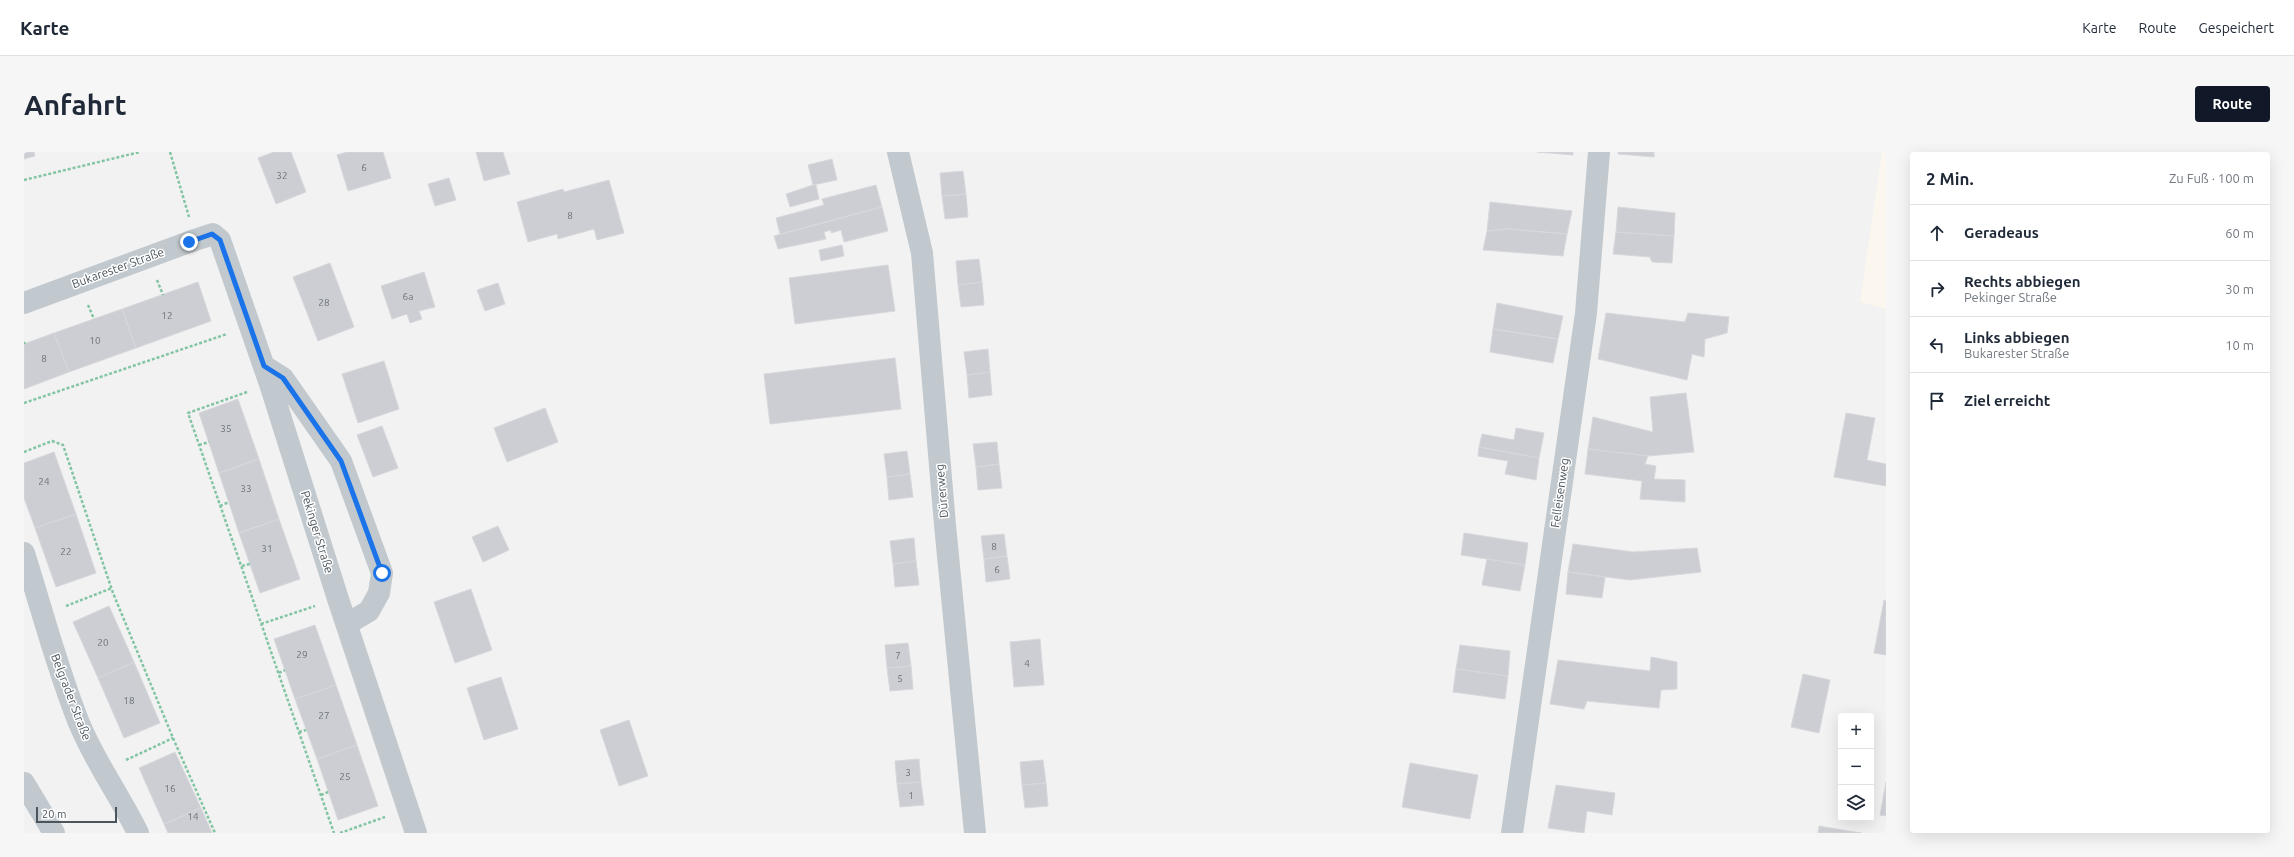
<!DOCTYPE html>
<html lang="de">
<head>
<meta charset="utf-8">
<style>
  :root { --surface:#fff; --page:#f6f6f7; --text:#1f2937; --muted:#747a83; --line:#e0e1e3; --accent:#111827 }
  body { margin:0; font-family:Ubuntu,sans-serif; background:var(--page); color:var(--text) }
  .controls { position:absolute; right:12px; bottom:12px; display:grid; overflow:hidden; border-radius:4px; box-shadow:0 4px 16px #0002 }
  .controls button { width:36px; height:36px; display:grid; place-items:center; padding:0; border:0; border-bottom:1px solid var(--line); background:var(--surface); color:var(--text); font:20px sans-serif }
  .scale { position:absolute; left:12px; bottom:10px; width:81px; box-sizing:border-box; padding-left:4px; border:2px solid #4b555d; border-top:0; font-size:11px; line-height:14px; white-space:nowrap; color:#4b555d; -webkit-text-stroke:3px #fff; paint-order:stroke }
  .stop { position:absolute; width:12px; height:12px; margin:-9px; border:3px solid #1a73e8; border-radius:50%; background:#fff }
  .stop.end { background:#1a73e8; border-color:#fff; box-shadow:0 1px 4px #0008 }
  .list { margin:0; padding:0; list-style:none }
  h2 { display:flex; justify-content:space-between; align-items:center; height:52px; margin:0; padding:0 16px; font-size:17px }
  h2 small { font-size:13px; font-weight:400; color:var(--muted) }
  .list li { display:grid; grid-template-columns:26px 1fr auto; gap:12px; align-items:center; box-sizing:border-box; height:56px; padding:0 16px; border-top:1px solid var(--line) }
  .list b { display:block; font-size:15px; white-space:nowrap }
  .list p { margin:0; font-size:13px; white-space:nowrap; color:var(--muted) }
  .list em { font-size:13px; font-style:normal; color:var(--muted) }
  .icon { flex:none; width:22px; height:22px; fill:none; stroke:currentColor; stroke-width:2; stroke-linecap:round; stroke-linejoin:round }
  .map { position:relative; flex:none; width:1862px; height:681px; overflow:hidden; border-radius:4px }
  header { display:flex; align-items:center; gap:24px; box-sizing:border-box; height:56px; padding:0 20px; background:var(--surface); border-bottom:1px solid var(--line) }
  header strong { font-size:19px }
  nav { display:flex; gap:22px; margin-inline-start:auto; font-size:14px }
  .intro { display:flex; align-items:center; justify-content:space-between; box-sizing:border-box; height:96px; padding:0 24px }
  h1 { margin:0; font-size:28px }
  .button { padding:10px 18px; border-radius:4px; background:var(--accent); color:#fff; font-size:14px; font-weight:700 }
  main { display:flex; gap:24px; padding:0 24px }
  aside { flex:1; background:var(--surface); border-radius:4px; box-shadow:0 4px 16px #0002 }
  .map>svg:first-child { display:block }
  .commercial { fill:#fbf7ee }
  .building { fill:#ccced3; stroke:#d6d8dc }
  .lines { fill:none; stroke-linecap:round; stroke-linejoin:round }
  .path { stroke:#82c5a3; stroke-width:2.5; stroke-dasharray:3 2; stroke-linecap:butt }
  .minor { stroke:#c1c9ce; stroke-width:22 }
  .route { stroke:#1a73e8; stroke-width:5 }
  .labels { text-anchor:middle; stroke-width:3; stroke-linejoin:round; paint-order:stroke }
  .number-label { font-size:10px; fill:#6b737a }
  .street-label { font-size:12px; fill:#4b555d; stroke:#fff }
</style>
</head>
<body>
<header>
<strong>Karte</strong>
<nav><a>Karte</a><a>Route</a><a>Gespeichert</a></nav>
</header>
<div class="intro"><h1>Anfahrt</h1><a class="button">Route</a></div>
<main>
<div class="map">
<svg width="1862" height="681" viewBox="0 0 1862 681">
  <rect width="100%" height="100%" fill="#f3f2f2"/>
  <path class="commercial" d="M1858,0H1862V157L1836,150Z"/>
  <path class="building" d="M0,0H10L11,4L0,7Z
    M250,0H267L282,40L252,52L234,6Z
    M323,0H359L367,26L324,39L313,3Z
    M452,0H479L486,22L460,29Z
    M1513,0H1549V3Z
    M1594,0H1630V5L1594,2Z
    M808,7L813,28L789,33L784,13Z
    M939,19L942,42L918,44L916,21Z
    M425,26L432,48L411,54L404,32Z
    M585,28L600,81L573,88L570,77L534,87L533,82L504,90L493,50L539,37L540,40Z
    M789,33H792L795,47L766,55L762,42Z
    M852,33L858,55L756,82L752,66L800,53L798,47Z
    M942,42L944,65L921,67L918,44Z
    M1466,50L1548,59L1543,82L1484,77L1463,79Z
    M858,55L864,79L820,90L817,78L807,81V78L800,80L802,87L754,97L750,84Z
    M1594,55L1651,61L1650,84L1592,80Z
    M1484,77L1543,82L1539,104L1459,98L1463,79Z
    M1592,80L1650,84L1648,111L1628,110L1626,105L1589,102Z
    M818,93L820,104L797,109L795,98Z
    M955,107L958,130L934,133L932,109Z
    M306,111L330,175L294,189L269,125Z
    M864,113L871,159L771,172L765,126Z
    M400,120L411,155L395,159L398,167L386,171L383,162L368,167L357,134Z
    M174,130L187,169L112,196L98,157Z
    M958,130L960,153L937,155L934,133Z
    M474,131L481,152L461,159L453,138Z
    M1473,151L1539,164L1534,187L1469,177Z
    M98,157L112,196L45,220L30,181Z
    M1582,161L1661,170L1664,161L1705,165L1703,181L1681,187L1680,205L1668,202L1663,228L1574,207Z
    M1469,177L1534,187L1529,211L1466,200Z
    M30,181L45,220L0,237V192Z
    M964,197L966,220L943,223L940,200Z
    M871,206L877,257L746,272L740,222Z
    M360,209L375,257L334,271L318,222Z
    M966,220L968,243L945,246L943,223Z
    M1662,241L1670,300L1624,304L1564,297L1569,265L1629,280L1626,245Z
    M214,247L235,307L195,321L175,261Z
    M521,256L534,290L483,310L470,276Z
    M1822,261L1851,266L1843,308L1862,312V334L1810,325Z
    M358,274L374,316L349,325L333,283Z
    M1492,276L1520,281L1515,306L1455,295L1458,282L1490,288Z
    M973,290L975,312L952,315L949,292Z
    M1455,295L1515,306L1512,328L1481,322L1484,309L1454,304Z
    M1564,297L1624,304L1621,312L1632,314L1630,327L1661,328V350L1616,347L1618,329L1561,322Z
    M883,299L886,322L863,325L860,302Z
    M30,300L52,362L11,376L0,346V311Z
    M235,307L255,367L215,381L195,321Z
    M975,312L978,336L954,338L952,315Z
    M886,322L889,345L865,348L863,325Z
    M52,362L72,421L32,435L11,376Z
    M255,367L276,427L236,441L215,381Z
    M474,374L485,398L459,410L448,385Z
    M1440,381L1504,391L1501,413L1437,403Z
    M980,382L983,404L960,407L957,384Z
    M890,386L892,409L869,412L866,389Z
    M1549,392L1609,400L1673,396L1677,420L1606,428L1544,420Z
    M983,404L986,427L962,430L960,407Z
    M1463,407L1501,413L1496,439L1458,433Z
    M892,409L895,433L871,435L869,412Z
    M1544,420L1581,425L1578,446L1542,442Z
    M447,437L468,498L431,511L410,450Z
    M1860,448L1862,449V503L1850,501Z
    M85,454L110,510L74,526L49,470Z
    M291,473L312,533L271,547L250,487Z
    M1016,487L1020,533L990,535L986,490Z
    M884,491L887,514L863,516L861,493Z
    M1436,493L1486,499L1484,524L1432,517Z
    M1627,505L1653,510V537L1637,538L1635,556L1563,549L1560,557L1526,552L1534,508L1626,519Z
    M110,510L136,571L100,586L74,526Z
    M887,514L889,537L866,539L863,516Z
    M1432,517L1484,524L1481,547L1429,540Z
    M1779,522L1806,528L1795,581L1767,575Z
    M477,525L494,577L460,588L443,536Z
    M312,533L333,593L293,607L271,547Z
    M605,568L624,624L595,634L576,578Z
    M333,593L354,654L314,668L293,607Z
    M151,600L177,656L140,672L115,616Z
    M895,607L897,630L873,632L871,609Z
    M1019,608L1022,631L998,633L996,610Z
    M1386,611L1454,623L1446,667L1378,655Z
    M897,630L900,653L876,655L873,632Z
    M1862,630V664L1856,663Z
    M1022,631L1024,654L1001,656L998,633Z
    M1532,633L1591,641L1588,663L1563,659L1560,681L1524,676Z
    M177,656L188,681H144L140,672Z
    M1795,674L1837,681H1794Z"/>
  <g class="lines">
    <path class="path" d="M146,0L165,65
      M0,28L116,0
      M133,128L139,143
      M64,153L70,167
      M0,190L1,192
      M223,240L164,261L310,681
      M0,251L203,182
      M175,293L185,290
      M0,300L28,289L39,293L89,441L149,586L191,681
      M196,354L205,350
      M218,414L226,412
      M42,454L88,436
      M237,472L291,454
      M255,521L261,518
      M275,580L282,578
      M102,608L149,586
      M297,643L304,640
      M316,681L361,665"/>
    <path class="minor" d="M874,0L898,101L921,373L951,681
      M0,151L165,90L189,82L196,88L246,232L314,447L392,681
      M240,214L259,226L317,309L358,421L355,441L345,459L323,472
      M0,401C18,458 33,516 55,571C71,610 96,644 114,681
      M0,631L30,681
      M1488,681L1562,161L1575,0"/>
  </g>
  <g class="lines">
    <path class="route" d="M165,90L188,82L196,88L240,214L259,226L317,309L358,421"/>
  </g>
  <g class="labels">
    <g class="number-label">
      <text x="340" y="19">6</text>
      <text x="258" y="27">32</text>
      <text x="546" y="67">8</text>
      <text x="384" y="148">6a</text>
      <text x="300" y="154">28</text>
      <text x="143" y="167">12</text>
      <text x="71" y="192">10</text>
      <text x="20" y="210">8</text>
      <text x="202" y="280">35</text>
      <text x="20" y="333">24</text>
      <text x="222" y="340">33</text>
      <text x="970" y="398">8</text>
      <text x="243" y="400">31</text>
      <text x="42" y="403">22</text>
      <text x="973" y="421">6</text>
      <text x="79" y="494">20</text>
      <text x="278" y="506">29</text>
      <text x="874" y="507">7</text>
      <text x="1003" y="515">4</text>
      <text x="876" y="530">5</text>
      <text x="105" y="552">18</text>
      <text x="300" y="567">27</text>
      <text x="884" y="624">3</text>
      <text x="321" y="628">25</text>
      <text x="146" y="640">16</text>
      <text x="887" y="647">1</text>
      <text x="169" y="668">14</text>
    </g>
    <g class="street-label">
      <text transform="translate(94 116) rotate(-20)" y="4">Bukarester Straße</text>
      <text transform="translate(918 339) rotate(-95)" y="4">Dürerweg</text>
      <text transform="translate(1536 341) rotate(-82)" y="4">Felleisenweg</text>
      <text transform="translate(293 380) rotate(73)" y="4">Pekinger Straße</text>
      <text transform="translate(47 545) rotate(69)" y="4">Belgrader Straße</text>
    </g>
  </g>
</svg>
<div class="controls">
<button>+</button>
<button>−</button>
<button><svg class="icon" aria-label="layers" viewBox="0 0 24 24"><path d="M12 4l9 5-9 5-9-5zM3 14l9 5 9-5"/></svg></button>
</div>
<div class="scale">20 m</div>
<div class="stop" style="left:358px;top:421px"></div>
<div class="stop end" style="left:165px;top:90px"></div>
</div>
<aside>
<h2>2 Min.<small>Zu Fuß · 100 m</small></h2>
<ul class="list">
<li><svg class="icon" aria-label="ahead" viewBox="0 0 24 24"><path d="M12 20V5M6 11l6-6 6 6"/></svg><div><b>Geradeaus</b></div><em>60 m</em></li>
<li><svg class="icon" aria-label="right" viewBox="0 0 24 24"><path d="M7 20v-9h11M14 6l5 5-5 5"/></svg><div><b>Rechts abbiegen</b><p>Pekinger Straße</p></div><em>30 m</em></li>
<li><svg class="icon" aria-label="left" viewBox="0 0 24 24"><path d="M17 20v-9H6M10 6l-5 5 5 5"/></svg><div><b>Links abbiegen</b><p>Bukarester Straße</p></div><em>10 m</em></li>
<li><svg class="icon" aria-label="arrive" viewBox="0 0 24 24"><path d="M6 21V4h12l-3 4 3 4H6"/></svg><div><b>Ziel erreicht</b></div></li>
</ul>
</aside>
</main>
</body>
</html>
